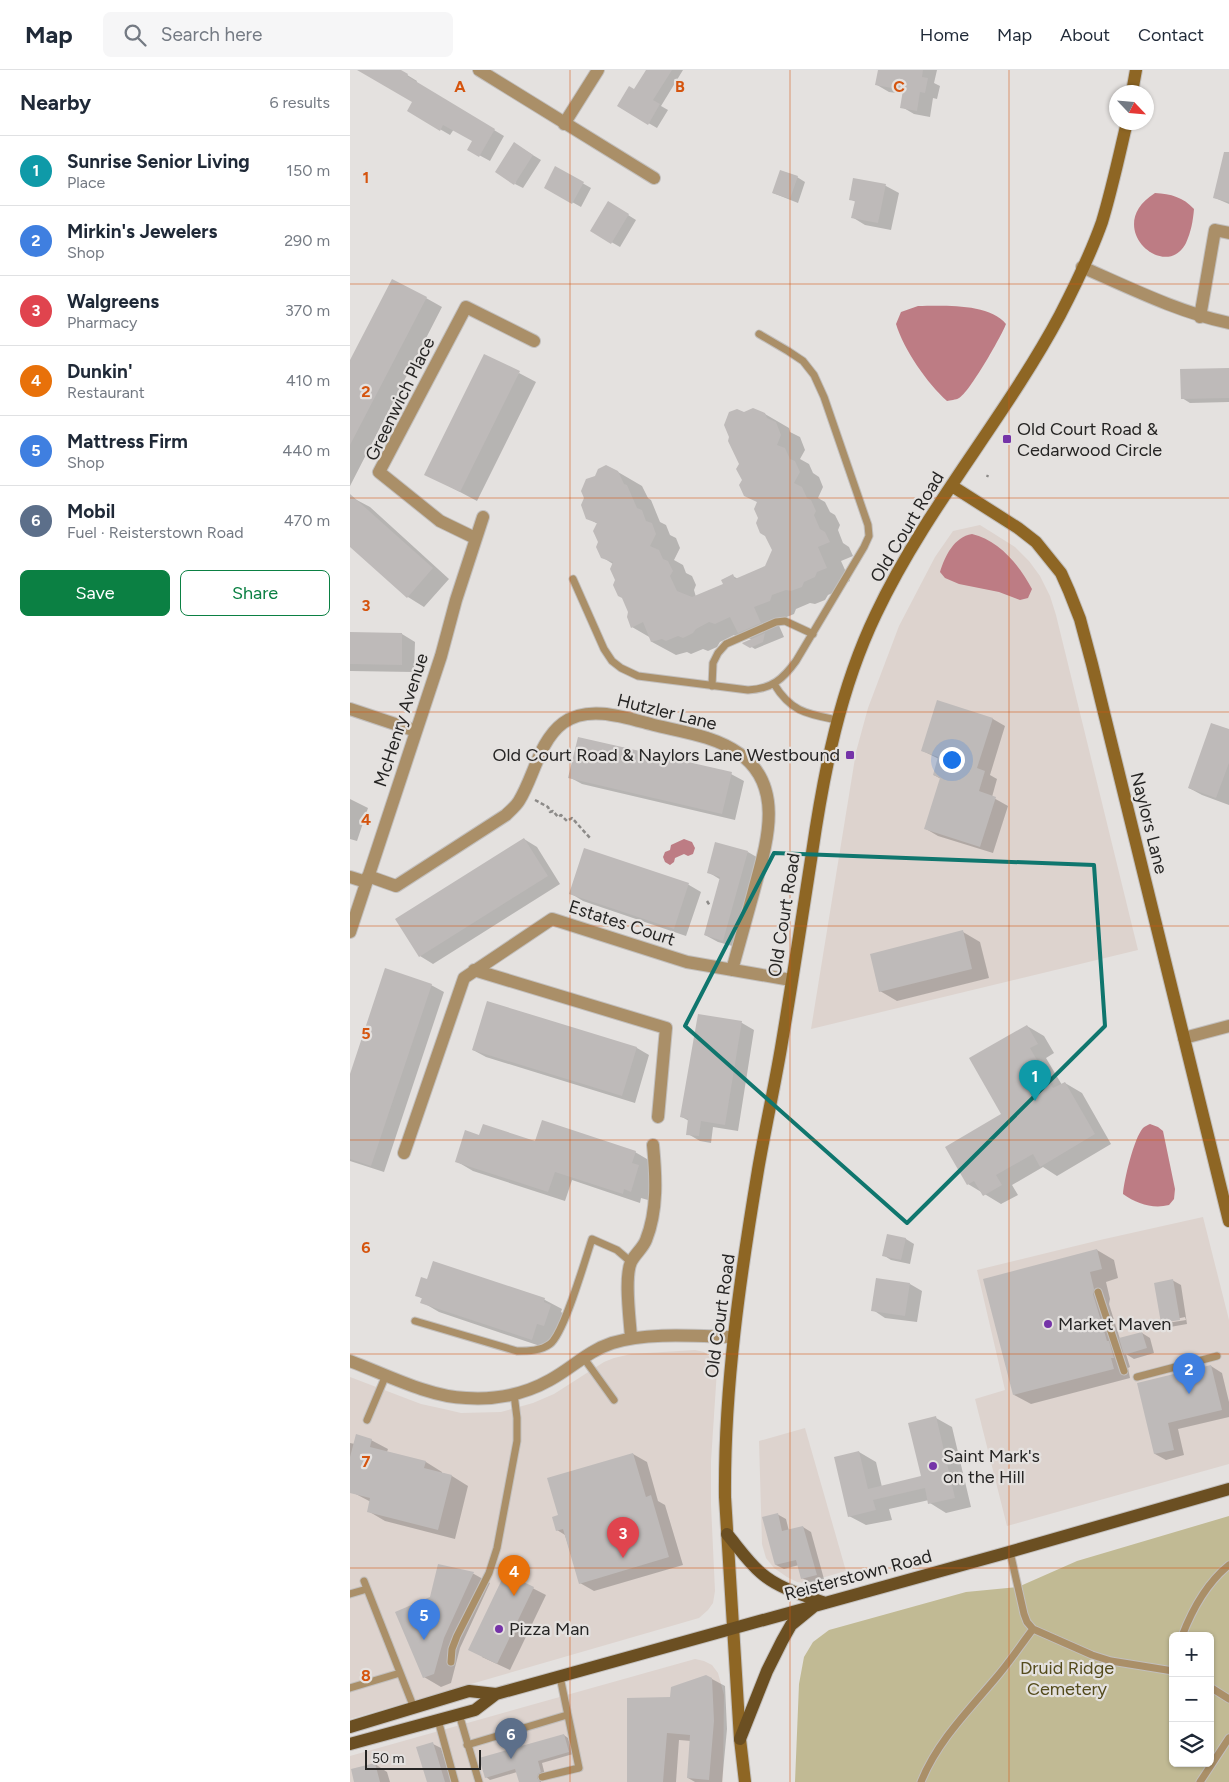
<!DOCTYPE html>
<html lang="en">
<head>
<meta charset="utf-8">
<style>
  :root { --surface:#fff; --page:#f6f6f7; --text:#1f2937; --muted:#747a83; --line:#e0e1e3; --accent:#0b8043 }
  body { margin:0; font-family:Figtree,sans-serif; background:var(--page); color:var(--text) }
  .controls { position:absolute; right:15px; bottom:15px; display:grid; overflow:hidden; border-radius:8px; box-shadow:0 1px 4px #0004 }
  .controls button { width:45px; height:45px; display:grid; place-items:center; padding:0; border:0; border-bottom:1px solid var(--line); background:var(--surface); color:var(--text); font:25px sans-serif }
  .compass { position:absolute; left:759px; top:15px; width:45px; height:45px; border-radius:50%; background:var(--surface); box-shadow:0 1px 4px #0004; rotate:116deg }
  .scale { position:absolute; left:15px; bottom:12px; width:116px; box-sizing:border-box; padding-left:5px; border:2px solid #262524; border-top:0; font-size:14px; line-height:18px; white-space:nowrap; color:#262524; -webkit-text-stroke:4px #e4e1df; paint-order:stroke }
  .you { position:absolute; left:601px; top:689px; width:18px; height:18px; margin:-12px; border:4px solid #fff; border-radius:50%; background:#1a73e8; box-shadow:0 0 0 8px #1a73e833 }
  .badge { display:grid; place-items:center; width:32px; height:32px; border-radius:50%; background:var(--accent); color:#fff; font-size:16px; font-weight:700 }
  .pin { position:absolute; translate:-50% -41px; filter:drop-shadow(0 1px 2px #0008) }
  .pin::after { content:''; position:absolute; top:26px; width:18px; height:15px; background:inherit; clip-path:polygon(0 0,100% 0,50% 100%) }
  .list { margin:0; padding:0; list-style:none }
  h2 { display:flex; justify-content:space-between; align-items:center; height:65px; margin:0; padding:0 20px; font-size:21px }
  h2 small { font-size:16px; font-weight:400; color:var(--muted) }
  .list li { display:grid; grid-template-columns:32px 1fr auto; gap:15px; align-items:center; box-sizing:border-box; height:70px; padding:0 20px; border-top:1px solid var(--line) }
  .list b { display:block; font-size:19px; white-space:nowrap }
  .list p { margin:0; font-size:16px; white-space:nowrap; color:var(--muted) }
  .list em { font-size:16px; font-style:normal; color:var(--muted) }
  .actions { display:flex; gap:10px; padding:15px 20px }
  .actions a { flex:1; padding:11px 0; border:1px solid var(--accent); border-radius:8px; text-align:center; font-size:18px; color:var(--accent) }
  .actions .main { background:var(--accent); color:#fff }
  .icon { flex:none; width:28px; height:28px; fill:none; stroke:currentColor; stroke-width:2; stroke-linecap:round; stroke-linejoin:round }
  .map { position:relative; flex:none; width:879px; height:1712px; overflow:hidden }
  header { display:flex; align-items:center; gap:30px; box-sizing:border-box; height:70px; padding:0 25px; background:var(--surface); border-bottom:1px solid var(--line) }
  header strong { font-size:24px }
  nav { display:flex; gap:28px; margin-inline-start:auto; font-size:18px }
  .search { width:350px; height:45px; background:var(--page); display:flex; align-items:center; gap:12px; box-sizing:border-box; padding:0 18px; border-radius:8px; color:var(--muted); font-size:19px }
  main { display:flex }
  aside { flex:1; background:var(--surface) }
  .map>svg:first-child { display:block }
  .built { fill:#ddd3ce }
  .green { fill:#c1ba94; fill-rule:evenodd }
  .water { fill:#bd7c84 }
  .shadow { fill:#0003; fill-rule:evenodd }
  .building { fill:#bebab9 }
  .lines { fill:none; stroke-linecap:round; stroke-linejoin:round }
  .lane-casing { stroke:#c2bfbd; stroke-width:9 }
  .street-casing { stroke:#c2bfbd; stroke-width:14 }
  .secondary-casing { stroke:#c2bfbd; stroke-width:14 }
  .primary-casing { stroke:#c2bfbd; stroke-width:14 }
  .path { stroke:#8c8a88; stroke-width:2.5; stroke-dasharray:4 2.5; stroke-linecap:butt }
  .lane { stroke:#aa8f68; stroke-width:7 }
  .street { stroke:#aa8f68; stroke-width:12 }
  .secondary { stroke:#8e6624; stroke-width:12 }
  .primary { stroke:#6b4f22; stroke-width:12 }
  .marked { fill:none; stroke:#0f766e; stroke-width:4; stroke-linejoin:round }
  .grid { fill:none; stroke:#d5540e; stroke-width:1; stroke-opacity:0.55 }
  .poi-dot { fill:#7533a8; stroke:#e4e1df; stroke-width:2 }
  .labels { text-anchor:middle; stroke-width:4.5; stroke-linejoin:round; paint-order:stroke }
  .street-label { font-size:18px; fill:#262524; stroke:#e4e1df }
  .poi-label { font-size:18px; fill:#262524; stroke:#e4e1df; text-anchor:start }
  .park-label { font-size:18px; fill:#544b1c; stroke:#e4e1df }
  .grid-label { font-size:16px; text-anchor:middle; font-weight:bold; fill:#d5540e; stroke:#e4e1df; stroke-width:4.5; stroke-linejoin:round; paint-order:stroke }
</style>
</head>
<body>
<header>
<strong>Map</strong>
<div class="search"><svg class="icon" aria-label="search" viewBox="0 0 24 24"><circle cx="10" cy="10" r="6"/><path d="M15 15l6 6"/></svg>Search here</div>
<nav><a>Home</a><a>Map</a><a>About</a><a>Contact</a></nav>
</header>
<main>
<aside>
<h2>Nearby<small>6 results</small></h2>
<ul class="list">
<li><span class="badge" style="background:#0f9aa8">1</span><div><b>Sunrise Senior Living</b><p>Place</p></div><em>150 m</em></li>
<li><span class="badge" style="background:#3f7fe0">2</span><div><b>Mirkin's Jewelers</b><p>Shop</p></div><em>290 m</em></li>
<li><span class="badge" style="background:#e0444e">3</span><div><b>Walgreens</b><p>Pharmacy</p></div><em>370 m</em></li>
<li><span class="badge" style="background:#e8710a">4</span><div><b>Dunkin'</b><p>Restaurant</p></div><em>410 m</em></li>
<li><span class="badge" style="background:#3f7fe0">5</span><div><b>Mattress Firm</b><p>Shop</p></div><em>440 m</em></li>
<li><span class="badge" style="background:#5c6f8a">6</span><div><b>Mobil</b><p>Fuel · Reisterstown Road</p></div><em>470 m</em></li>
</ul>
<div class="actions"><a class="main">Save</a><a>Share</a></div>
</aside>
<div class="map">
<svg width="879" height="1712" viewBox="0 0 879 1712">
  <rect width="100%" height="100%" fill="#e4e1df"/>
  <path class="built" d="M630,455L665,477L679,491L690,506L700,526L706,545L788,880L461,959L506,682L518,638L549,556L585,487L603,461Z
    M853,1147L879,1250V1394L657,1456L625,1329L655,1320L627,1200L750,1170Z
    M345,1280L354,1282L360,1287L366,1294L367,1300L361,1391V1435L365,1521L363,1533L358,1540L349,1548L0,1649V1307L71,1334L94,1339L111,1343L151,1342L183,1333L204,1324L254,1292L264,1288L281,1284Z
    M455,1358L496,1501L454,1513L447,1512L437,1507L424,1498L416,1488L412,1474L409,1371Z
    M345,1589L354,1591L362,1595L368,1603L374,1625L373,1712H0V1686Z"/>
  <path class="green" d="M879,1446V1712H445L449,1614L454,1587L463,1572L479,1560L616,1522L668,1517L727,1491ZM823,1566H860V1693H823Z"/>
  <path class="water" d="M805,123C821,124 833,127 844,139C843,151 841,162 836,173C816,213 751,157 805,123Z
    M568,236C593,236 639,233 656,254C651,267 619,323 609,328C606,330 600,330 597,331C577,313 554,280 546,254L551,242Z
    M622,464C649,470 670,496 682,519L678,528L670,530L649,522L609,514L595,508L590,502C595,486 604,467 622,464Z
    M334,769L342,772L345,778L343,784L338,786L334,784L325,788L324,792L320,795L315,792L313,787L315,782L320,780L321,775Z
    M800,1054L808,1057L813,1061L825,1119L824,1129L819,1135C803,1139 787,1134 773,1124C774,1110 784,1068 793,1058C795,1056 798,1055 800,1054Z"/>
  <path class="shadow" d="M10,0H49L67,11L66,13L154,66L140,91L118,79L124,70L104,59L100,65L59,41L64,32Z
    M297,0H333L311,36L318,40L307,58L269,36L285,20Z
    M529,0H587L584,13L590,16L587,29L583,28L580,47L564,44L552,37L554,24L539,22L527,15Z
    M173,79L191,90L173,118L165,114Z
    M879,95V134L865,128Z
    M206,98L241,118L231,137L195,117Z
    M447,107L455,112L448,133L423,123Z
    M504,109L536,116L549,123L541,160L515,155L502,147L506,132L500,129Z
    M259,133L286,150L270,177L242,161Z
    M76,228L92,237L0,416V293Z
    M879,299V332L840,333L832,328Z
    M169,303L186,312L127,431L76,404Z
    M394,343L415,344L439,358L440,362L450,367L455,380L450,389L459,394L463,403L469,407L473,417L468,428L475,432L480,442L485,445L490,455L488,460L493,473L499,477L503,486L491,491L500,511L491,515L489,520L478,525L475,530L465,534L460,533L446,539L444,544L427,551L434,567L405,579L395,573L402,570L394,565L389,567L384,565L370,572L367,577L358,581L353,579L341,584L337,582L326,585L302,572L301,568L282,557L280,542L266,510L263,494L252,487L248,454L237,448L268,402L292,416L298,428L301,430L310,452L316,455L320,465L326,468L330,478L324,490L333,495L336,503L342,506L346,515L344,520L346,527L374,515L383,506L388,509L416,497L423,480L409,448L408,432L395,425L390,395Z
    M3,428L20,437L99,509L74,537L58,527L0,475V431Z
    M0,564H52L65,572L64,602L0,601Z
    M588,632L643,649L655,656L640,705L647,709L642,727L658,736L643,783L588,766L576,759L591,709L584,705L589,689L573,681Z
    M879,660V735L852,725L839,718Z
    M381,704L394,711L385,750L232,714L219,707Z
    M0,729L18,738L7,771L0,769Z
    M174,769L187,777L210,814L83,894L70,886Z
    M235,780L339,815L351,822L336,866L233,831L220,823Z
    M398,782L410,789L386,877L368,872L355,865L371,810L358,802Z
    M613,862L630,872L639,908L547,931L530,921Z
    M81,915L94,922L34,1102L0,1091V1008Z
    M349,945L392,953L404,960L388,1061L363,1057L361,1073L350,1071L338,1064L339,1051L332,1047Z
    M677,956L694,966L704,983L696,988L712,1015L715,1013L732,1023L761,1074L707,1106L693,1097L662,1115L668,1125L651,1134L618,1114L653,1044Z
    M287,978L299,985L285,1033L136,987L123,980Z
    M130,1067L285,1082L302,1092L305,1106L298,1130L291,1128L290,1133L222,1110L215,1131L123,1101L106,1091Z
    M538,1165L556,1169L564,1174L560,1194L541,1190L533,1185Z
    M747,1180L764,1190L768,1208L756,1212L760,1229L759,1234L770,1269L792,1263L800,1268L804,1283L784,1289L776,1284L780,1297L778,1298L780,1308L681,1334L664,1325Z
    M84,1192L195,1230L212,1239L211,1242L217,1246L204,1263L199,1279L89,1242L72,1232L73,1229L66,1225L78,1211Z
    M822,1210L831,1215L837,1254L820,1257L812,1252ZM835,1247L836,1250L817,1253V1251Z
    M560,1214L572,1221L567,1252L535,1248L523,1240Z
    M861,1296L872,1303L879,1332V1347L828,1359L834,1385L816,1390L805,1384L789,1314Z
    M586,1348L602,1357L621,1437L596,1443L580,1433L579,1430L539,1439L542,1450L516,1455L499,1446L509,1382L526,1392L532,1417L572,1407Z
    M21,1370L38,1379L37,1382L76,1392L92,1402V1403L102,1406L118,1416L105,1469L35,1451L18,1441L21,1432L0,1421V1373L5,1374Z
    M283,1384L297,1392L308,1431L315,1435L333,1495L244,1521L230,1513L215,1465L207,1460L210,1446Z
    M427,1444L436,1449L439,1461L453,1457L461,1462L474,1509L461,1513L452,1508L449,1495L434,1499L426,1495Z
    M89,1496L124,1504L140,1513L110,1578L101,1613L91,1617L74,1607L81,1528Z
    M155,1504L196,1525L160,1600L132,1587Z
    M362,1609L375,1616L377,1659L372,1712H345L338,1708L341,1671L329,1670L326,1712H278L321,1628Z
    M214,1665L218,1668L223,1684L192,1693L195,1705L191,1708V1712H170L167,1702L140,1710L136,1707Z
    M83,1674L91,1678L102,1712H78Z
    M25,1694L37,1702L40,1712H5Z"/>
  <path class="building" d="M7,0H51L58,4L57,6L145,59L129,87L117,80L122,71L93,55L90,61L57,41L62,32Z
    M296,0H322L303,30L310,34L298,55L267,36L279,16L284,19Z
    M528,0H573L572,7L578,8L575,23L570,22L567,41L550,38L553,20L525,15Z
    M164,72L183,85L164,115L145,102Z
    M874,82H879V132L863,128Z
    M205,96L234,112L222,134L194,118Z
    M430,100L448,106L440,129L422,123Z
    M503,108L536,114L528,153L501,148L505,131L499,130Z
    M258,131L279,144L261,174L240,161Z
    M42,209L77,227L0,375V290Z
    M134,284L170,301L110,422L74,405Z
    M879,298V328L831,329L830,299Z
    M403,338L415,343L417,348L426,352L431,365L427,375L435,378L440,389L445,391L450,402L444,413L452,417L457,428L461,430L466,441L464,445L470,459L475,462L480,472L468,477L477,498L467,502L465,507L454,512L452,517L441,521L436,520L422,525L420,531L404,537L411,553L388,563L380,547L365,554L359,552L346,559L343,563L333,568L328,566L316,571L312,569L301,572L293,552L281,558L277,547L278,542L272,528L268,526L263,515L265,510L260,499L263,492L251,488L246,477L248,472L243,461L247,453L236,449L231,435L234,428L231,421L236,409L245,406L248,399L256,395L268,401L274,414L277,415L287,438L292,440L296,451L302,453L306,464L300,476L309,480L313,489L318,491L323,501L320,506L327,521L342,527L373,514L371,510L383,504L385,509L415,496L422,480L415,466L410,463L406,453L408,448L404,439L407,432L394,426L389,415L392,410L386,399L389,394L378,371L379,367L374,355L379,342L387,339L394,342Z
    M0,424L83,498L57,528L0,477Z
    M0,562L52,563V595L0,594Z
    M415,563L413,572L400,578L393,574L392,573Z
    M587,630L643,648L627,698L635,701L629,721L646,727L630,777L574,759L590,708L583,705L588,687L571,681Z
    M861,653L879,659V693L866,728L838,718Z
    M228,667L382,702L372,744L218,708Z
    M174,768L198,806L69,887L45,849Z
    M365,772L398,781L373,871L354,865L370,807L357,803Z
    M234,778L339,813L324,859L219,824Z
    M613,860L622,899L529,922L520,884Z
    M35,898L82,914L21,1096L0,1089V1004Z
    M137,931L287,977L272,1026L122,980Z
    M348,944L392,951L375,1055L351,1051L349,1066L336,1065L338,1049L330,1047Z
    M677,955L688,974L680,978L703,1018L715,1012L745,1064L690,1097L683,1084L646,1105L652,1115L633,1126L624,1111L617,1115L595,1077L651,1044L619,988Z
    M192,1050L286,1081L282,1093L289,1095L281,1122L274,1119L273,1124L205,1102L198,1122L105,1092L115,1060L129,1065L133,1054L185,1071Z
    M537,1164L556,1168L551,1190L532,1186Z
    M747,1179L752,1199L740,1202L744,1219L743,1224L757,1271H759L764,1288H761L764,1299L663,1325L633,1209Z
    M83,1191L195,1228L194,1232L201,1235L194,1256L187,1254L182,1270L70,1233L72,1228L65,1226L71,1207L77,1209Z
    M526,1208L560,1213L555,1246L521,1241Z
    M823,1209L830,1250L811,1253L804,1213Z
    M792,1262L797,1278L774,1285L769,1268Z
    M861,1295L872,1340L818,1353L824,1380L804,1384L787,1313Z
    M586,1346L605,1428L578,1434L575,1418L523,1430L526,1440L498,1447L484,1387L509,1381L518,1419L571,1406L558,1353Z
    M6,1364L22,1369L20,1377L76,1391L74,1398L102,1405L88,1460L17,1442L20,1428L0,1423V1387Z
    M283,1383L296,1427L301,1425L319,1487L229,1514L213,1459L206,1461L202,1447L208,1445L197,1408Z
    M428,1443L432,1461L453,1456L467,1505L451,1509L446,1490L425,1495L412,1447Z
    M88,1494L124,1502L94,1568L84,1604L73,1608L45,1542L80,1527Z
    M155,1503L184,1517L147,1594L118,1580Z
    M356,1605L362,1608L364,1651L359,1710L337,1708L340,1665L317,1663L313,1712H277V1628L320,1627L321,1617Z
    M214,1664L219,1682L188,1691L191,1702L188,1704L187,1708L190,1712H169L165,1699L135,1708L129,1688Z
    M83,1672L95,1712H77L66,1677Z
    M25,1693L30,1712H4L1,1699Z"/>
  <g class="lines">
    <defs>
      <path id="lane" d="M223,509L254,579L262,591L271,598L288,606L398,620C422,619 433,609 446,591L514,477L519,466L518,455L474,327L464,305L453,291L438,281L409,264
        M424,614C441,642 457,644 487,650
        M362,616L363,593L368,583L376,574L426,552L435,551L463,564
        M748,1222L774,1301
        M65,1251L167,1281C178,1281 191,1281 200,1274C214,1264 235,1190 242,1169L267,1180L281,1192
        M233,1287L264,1330
        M787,1307L867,1286
        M17,1350L36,1305
        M660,1482L674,1544L677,1552L683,1559L742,1585L761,1591L823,1601
        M14,1511L64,1638
        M0,1524L17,1519
        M832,1566C842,1540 858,1512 879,1495
        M101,1592L102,1579L107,1566L139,1503L147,1478L167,1371V1348L164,1324
        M860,1617L879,1629
        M0,1618L50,1603
        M109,1644L129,1712
        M88,1650L105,1712
        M117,1675L217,1645
        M192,1707L229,1698L210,1607
        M571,1712C587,1672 618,1641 645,1609C659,1593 670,1576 683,1559
        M850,1712L879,1668"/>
      <path id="street" d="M129,0L304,108
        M214,54L248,0
        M732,197C780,218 828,242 879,253
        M850,247L865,160L879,163
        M125,468L90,451L29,402L116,237L184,271
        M0,639L66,661
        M18,806L46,816L156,745C160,741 166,736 169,731C184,707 189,671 213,653C239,634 277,648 304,655C333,662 365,666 390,684C437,718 415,778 403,824C396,849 389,875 382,900
        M0,807L16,812
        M0,862L91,586L106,530L133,447
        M124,900L316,958L308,1047
        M834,968L879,956
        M54,1083L114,908L202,849L337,892L441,910
        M281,1268C280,1250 274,1208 281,1192C285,1184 293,1178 296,1170C308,1140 306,1106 303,1075
        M0,1291C35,1304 79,1327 116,1328C145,1330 175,1324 200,1310C222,1298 238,1281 262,1273C297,1262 346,1266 383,1267"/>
      <path id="secondary" d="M782,22L786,0
        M602,416L668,458L686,472L711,503L719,521L730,549L742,594L879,1151
        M395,1712L390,1669L375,1427C374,1317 390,1208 408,1100C415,1059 424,1019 431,978C442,913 452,848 462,783C474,701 490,619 526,544C576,438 655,348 710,245C725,216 741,183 752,152C762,119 769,86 777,52"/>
      <path id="primary" d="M377,1464C388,1477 398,1492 411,1503C428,1518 453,1525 475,1533
        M0,1657L119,1621L146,1624
        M390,1669L417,1601L432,1571L441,1555L463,1537
        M0,1674L125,1640L146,1624L652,1484L879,1419"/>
    </defs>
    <use href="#lane" class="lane-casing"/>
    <use href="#street" class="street-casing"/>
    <use href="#secondary" class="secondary-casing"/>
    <use href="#primary" class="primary-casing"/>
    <path class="path" d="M637,407L638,405
      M185,730L198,737L200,742L203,741L208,747L211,745L217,751L222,748L240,768
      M357,831L360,836"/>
    <use href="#lane" class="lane"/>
    <use href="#street" class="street"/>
    <use href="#secondary" class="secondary"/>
    <use href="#primary" class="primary"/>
  </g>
  <path class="marked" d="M424,783L744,795L755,956L557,1153L335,956Z"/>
  <path class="grid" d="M220,0V1712M440,0V1712M659,0V1712M0,214H879M0,428H879M0,642H879M0,856H879M0,1070H879M0,1284H879M0,1498H879"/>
  <g class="poi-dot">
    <rect x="652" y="364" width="10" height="10" rx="2.5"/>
    <rect x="495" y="680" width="10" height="10" rx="2.5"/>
    <circle cx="698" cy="1254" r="5"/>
    <circle cx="583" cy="1396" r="5"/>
    <circle cx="149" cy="1559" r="5"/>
  </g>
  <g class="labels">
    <g class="street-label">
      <text transform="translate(50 329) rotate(-64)" y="6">Greenwich Place</text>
      <text transform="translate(557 457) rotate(-59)" y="6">Old Court Road</text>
      <text transform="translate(317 642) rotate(14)" y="6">Hutzler Lane</text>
      <text transform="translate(51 650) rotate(-72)" y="6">McHenry Avenue</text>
      <text transform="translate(799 753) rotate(76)" y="6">Naylors Lane</text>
      <text transform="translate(434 845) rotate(-81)" y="6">Old Court Road</text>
      <text transform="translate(272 853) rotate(18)" y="6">Estates Court</text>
      <text transform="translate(370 1246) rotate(-82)" y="6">Old Court Road</text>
      <text transform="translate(508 1505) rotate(-15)" y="6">Reisterstown Road</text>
    </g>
    <g class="poi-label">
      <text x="667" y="365">Old Court Road &amp;<tspan x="667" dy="21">Cedarwood Circle</tspan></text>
      <text x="490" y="691" text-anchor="end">Old Court Road &amp; Naylors Lane Westbound</text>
      <text x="708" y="1260">Market Maven</text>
      <text x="593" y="1392">Saint Mark's<tspan x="593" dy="21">on the Hill</tspan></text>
      <text x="159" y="1565">Pizza Man</text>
    </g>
    <g class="park-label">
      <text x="717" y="1604">Druid Ridge<tspan x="717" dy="21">Cemetery</tspan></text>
    </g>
  </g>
  <g class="grid-label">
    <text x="110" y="22">A</text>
    <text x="330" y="22">B</text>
    <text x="549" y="22">C</text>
    <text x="16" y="113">1</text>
    <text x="16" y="327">2</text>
    <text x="16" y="541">3</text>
    <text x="16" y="755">4</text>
    <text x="16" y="969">5</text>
    <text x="16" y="1183">6</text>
    <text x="16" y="1397">7</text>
    <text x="16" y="1611">8</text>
  </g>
</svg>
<div class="controls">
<button>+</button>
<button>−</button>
<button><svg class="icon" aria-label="layers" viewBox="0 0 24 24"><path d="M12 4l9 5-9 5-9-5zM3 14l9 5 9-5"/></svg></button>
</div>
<svg class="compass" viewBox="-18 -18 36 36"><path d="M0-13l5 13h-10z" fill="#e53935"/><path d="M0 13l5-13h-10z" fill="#747a83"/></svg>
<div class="scale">50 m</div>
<div class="you"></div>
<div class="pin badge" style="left:685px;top:1031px;background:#0f9aa8">1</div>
<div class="pin badge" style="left:839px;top:1324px;background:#3f7fe0">2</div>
<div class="pin badge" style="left:273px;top:1488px;background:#e0444e">3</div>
<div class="pin badge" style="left:164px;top:1526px;background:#e8710a">4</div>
<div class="pin badge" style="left:74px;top:1570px;background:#3f7fe0">5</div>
<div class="pin badge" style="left:161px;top:1689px;background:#5c6f8a">6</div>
</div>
</main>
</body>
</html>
